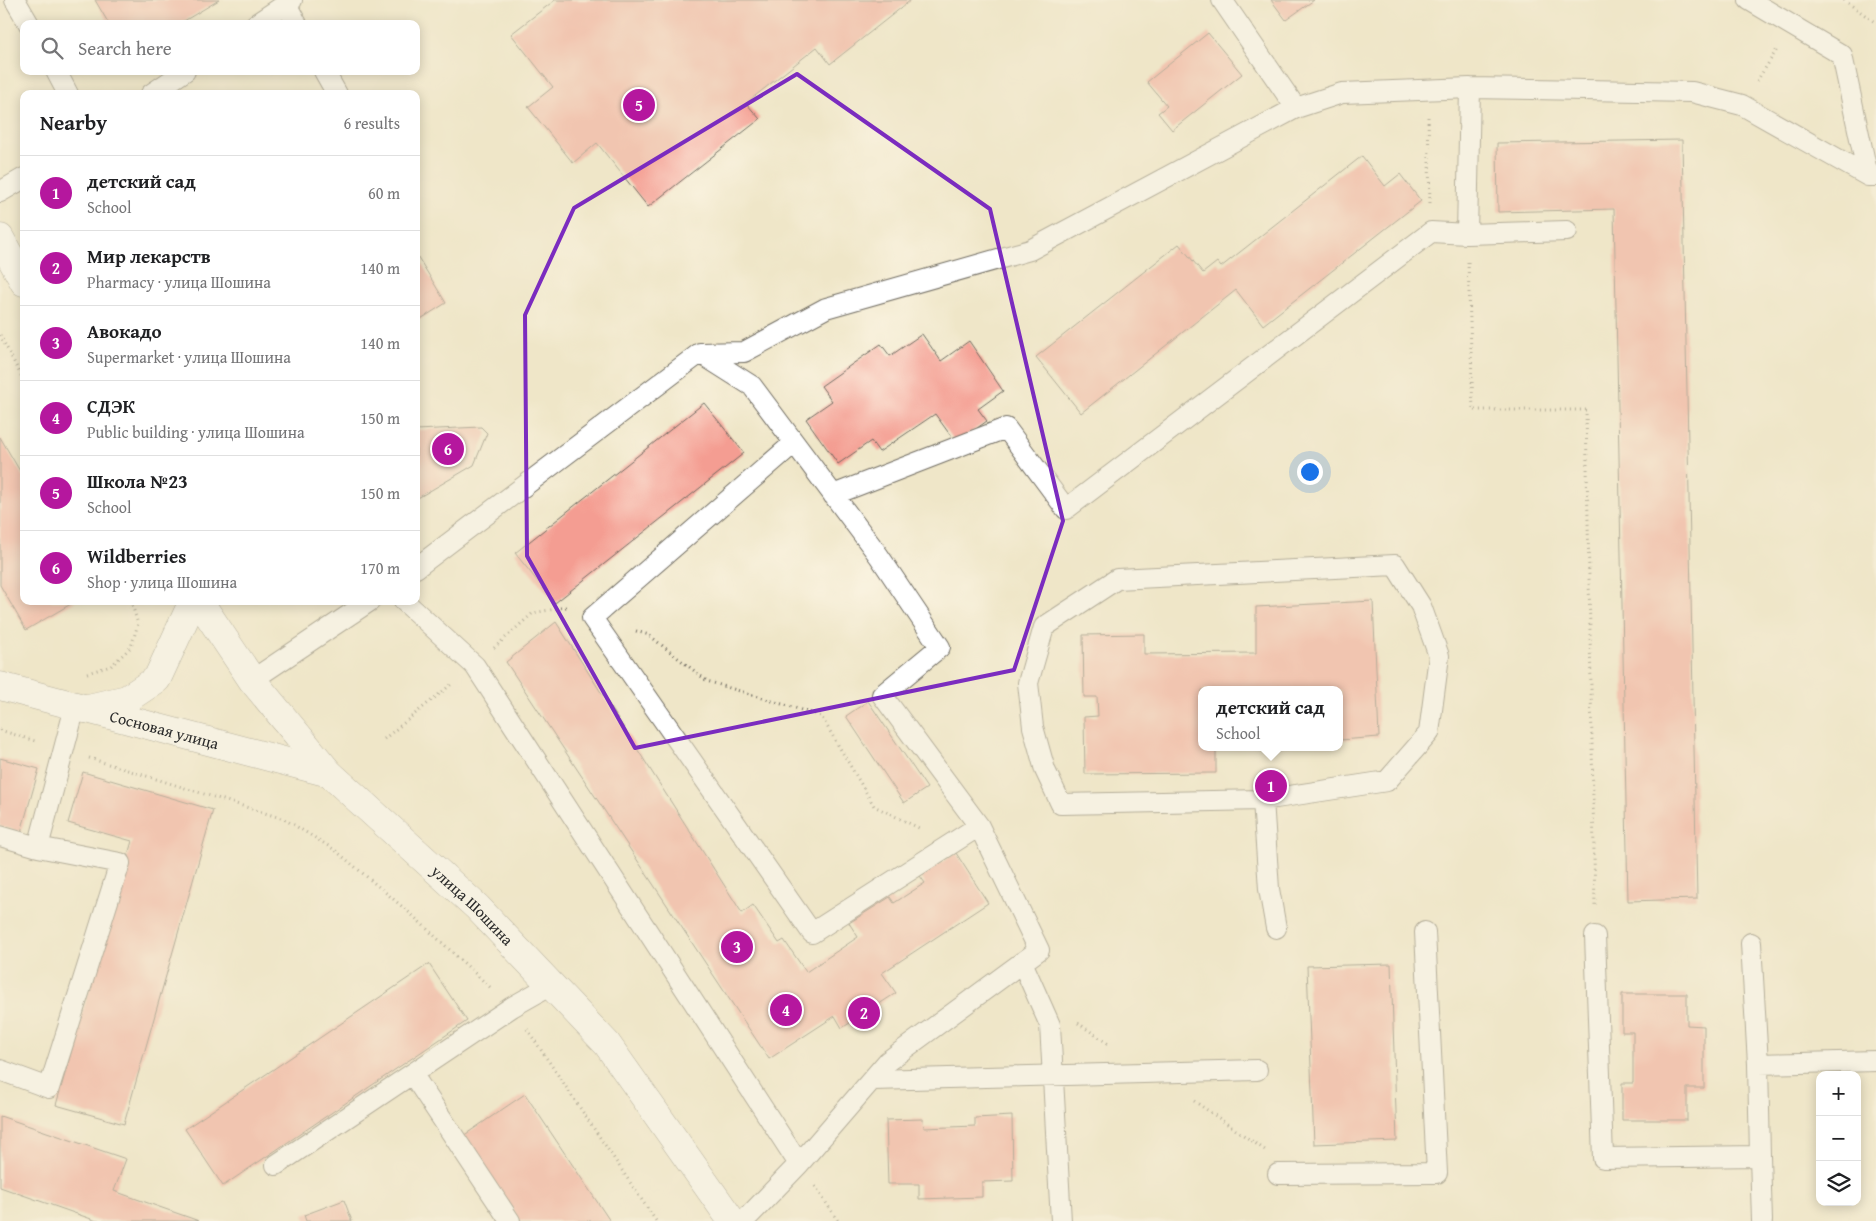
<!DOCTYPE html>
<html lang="en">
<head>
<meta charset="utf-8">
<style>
  :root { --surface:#fff; --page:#f2f2f2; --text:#202124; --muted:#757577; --line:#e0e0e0; --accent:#b5179e }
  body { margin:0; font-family:"Gentium Book Plus",serif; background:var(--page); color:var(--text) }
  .controls { position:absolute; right:15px; bottom:15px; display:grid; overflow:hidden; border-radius:10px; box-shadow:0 2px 12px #0003 }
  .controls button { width:45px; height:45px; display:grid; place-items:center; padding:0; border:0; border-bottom:1px solid var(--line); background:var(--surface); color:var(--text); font:25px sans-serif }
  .you { position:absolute; left:1309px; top:471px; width:18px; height:18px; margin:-12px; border:4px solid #fff; border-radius:50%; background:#1a73e8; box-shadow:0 0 0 8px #1a73e833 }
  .badge { display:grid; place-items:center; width:32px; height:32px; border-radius:50%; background:var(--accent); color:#fff; font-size:16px; font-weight:700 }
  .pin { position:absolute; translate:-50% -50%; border:2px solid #fff; box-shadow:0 1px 5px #0006 }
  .popup { position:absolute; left:1198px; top:686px; width:145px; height:65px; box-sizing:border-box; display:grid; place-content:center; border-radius:10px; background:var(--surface); filter:drop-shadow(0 1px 4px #0005); font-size:16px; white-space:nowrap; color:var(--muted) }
  .popup b { font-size:19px; color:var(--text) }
  .popup::after { content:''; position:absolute; left:50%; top:100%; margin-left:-10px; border:10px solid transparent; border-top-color:var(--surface) }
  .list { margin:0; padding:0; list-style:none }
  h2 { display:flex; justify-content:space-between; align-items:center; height:65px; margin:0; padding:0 20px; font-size:21px }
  h2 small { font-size:16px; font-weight:400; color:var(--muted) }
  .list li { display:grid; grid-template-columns:32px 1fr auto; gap:15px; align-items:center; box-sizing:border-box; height:75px; padding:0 20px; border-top:1px solid var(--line) }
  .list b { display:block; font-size:19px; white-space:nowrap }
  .list p { margin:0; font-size:16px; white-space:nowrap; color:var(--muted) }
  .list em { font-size:16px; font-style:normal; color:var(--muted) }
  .icon { flex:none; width:28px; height:28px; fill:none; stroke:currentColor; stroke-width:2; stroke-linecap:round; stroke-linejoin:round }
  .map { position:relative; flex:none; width:1876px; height:1221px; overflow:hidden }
  .search { position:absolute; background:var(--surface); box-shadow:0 2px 12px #0003; left:20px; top:20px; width:400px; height:55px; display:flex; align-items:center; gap:12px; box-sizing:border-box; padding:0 18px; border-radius:10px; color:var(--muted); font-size:19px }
  .panel { position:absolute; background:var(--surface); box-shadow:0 2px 12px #0003; left:20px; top:90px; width:400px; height:515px; border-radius:10px }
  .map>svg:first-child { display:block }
  .building { fill:#f49d92 }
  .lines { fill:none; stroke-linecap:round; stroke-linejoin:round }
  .lane-casing { stroke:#706c62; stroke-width:22 }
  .street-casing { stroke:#706c62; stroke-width:29 }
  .secondary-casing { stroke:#706c62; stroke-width:29 }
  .path { stroke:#706c62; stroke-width:3; stroke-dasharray:1 4; stroke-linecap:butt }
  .lane { stroke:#fff; stroke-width:20 }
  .street { stroke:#fff; stroke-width:28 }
  .secondary { stroke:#fff; stroke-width:28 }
  .marked { fill:none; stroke:#7b2cbf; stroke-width:4; stroke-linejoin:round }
  .labels { text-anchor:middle; stroke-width:4; stroke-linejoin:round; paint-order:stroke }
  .street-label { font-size:16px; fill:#2b2b2b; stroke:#fcf5e5 }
</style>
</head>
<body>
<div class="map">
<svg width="1876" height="1221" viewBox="0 0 1876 1221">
  <rect width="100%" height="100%" fill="#fcf5e5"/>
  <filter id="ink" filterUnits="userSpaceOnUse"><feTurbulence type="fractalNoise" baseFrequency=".02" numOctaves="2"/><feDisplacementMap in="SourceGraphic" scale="10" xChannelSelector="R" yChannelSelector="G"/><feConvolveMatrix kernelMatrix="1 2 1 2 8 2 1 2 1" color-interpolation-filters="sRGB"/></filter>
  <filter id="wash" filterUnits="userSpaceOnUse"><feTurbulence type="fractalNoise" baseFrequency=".0096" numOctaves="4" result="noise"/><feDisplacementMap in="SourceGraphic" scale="20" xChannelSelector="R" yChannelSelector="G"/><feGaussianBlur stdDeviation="1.12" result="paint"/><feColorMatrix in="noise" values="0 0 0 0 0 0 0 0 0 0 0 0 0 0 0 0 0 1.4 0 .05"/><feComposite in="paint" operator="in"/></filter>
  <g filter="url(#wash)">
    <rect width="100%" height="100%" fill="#efe6c8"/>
    <g id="blocks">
      <path class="building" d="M95,0H219L179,24H109Z
        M555,0H911L830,64L817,47L746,103L760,119L648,207L597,143L573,163L528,107L553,87L511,34Z
        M1271,0H1314L1286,20Z
        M1208,33L1242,74L1172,130L1158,113L1167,106L1147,82Z
        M1682,140L1697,899L1628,901L1614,209L1498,212L1497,143Z
        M1362,156L1385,186L1400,174L1421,201L1263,325L1236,290L1081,413L1036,357L1179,244L1203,273L1217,262L1221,267Z
        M416,254L446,303L416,322Z
        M922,334L941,361L969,341L1003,391L978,409L987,421L956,443L935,414L879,452L871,441L838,464L806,419L832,401L821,386L881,344L890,356Z
        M704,403L744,453L555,603L515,553Z
        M481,427L487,433L474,465L416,499V430Z
        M0,437L24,478V601H76L26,630L0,585Z
        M1373,601L1379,737L1340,740V690H1202V747H1216V773L1085,774L1084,717L1098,716L1097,697H1084L1083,635L1144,634V654L1256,653V607Z
        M556,622L742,913L753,905L779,943L784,940L806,972L858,937L849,923L890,897L894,903L925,883L920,876L956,853L988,903L882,973L896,993L842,1028L835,1016L769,1059L506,662Z
        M868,701L927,788L904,803L846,716Z
        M0,758L39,769L21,832L0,826Z
        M83,772L213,810L124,1124L56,1105L132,841L68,823Z
        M429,964L467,1021L223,1186L185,1129Z
        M1391,964L1397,1141L1314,1144L1307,966Z
        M1622,994H1687V1025L1704,1026V1088H1687V1120H1622V1083H1633V1032H1622Z
        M525,1094L610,1221H520L463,1136Z
        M0,1116L126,1159L114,1191L199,1221H97L0,1187Z
        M1012,1116L1013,1181L982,1182V1197L919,1199V1184H888L886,1120L923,1119L924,1128L975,1126V1118Z
        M344,1200L352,1221H306L304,1215Z"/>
    </g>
  </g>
  <g filter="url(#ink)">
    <use href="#blocks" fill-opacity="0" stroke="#706c62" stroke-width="1"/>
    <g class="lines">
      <defs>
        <path id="lane" d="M15,0L29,24
          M1222,0L1296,108
          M1749,0L1842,55L1868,176
          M286,4L297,24
          M256,24L292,0
          M56,71L68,94
          M324,71L337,94
          M1470,88L1467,234L1567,231
          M151,94L185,71
          M0,192L24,178
          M700,353L752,386L879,556L940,647L882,695L979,826L1039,950L888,1061L799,1164L744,1221
          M794,443L592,618L812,933L979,826
          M833,495L1006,428L1066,509L1431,232L1467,234
          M416,568L700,353L744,352L826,308L1030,250L1296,108L1342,93L1470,88L1692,92L1742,105L1868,176H1876
          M404,601L475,666L799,1164
          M252,680L370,601
          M1263,800L1061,804L1045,770L1033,727L1028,683L1044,627L1117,579L1395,565L1421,606L1439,656L1429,733L1387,781L1263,800L1269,889L1276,928
          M0,836L38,847
          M1595,936L1603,1158L1760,1156L1758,1064L1751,943
          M1022,962L1050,1025L1061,1221
          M1758,1064L1876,1061
          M0,1070L49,1088L120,863L38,847L75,707
          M413,1075L510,1221
          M873,1080L1257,1070
          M1760,1156L1762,1221
          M276,1165L512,1007L551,985
          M1278,1174L1437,1173L1425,932"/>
        <path id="street" d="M84,709L127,699L157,679L193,601"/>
        <g id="secondary">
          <path d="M0,238L24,282"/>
          <path id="s1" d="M199,601L252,680L329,773L477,907L607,1044L732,1221"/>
          <path id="s2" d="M0,686L329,773"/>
        </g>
      </defs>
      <use href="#lane" class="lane-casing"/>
      <use href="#street" class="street-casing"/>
      <use href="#secondary" class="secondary-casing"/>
      <path class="path" d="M1844,0L1876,23
        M1757,81L1778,48
        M1428,117L1430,204
        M1468,262L1473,410H1586L1595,908
        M0,335L24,381
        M636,631L649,635L707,681L821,716L874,806L921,829
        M494,648L533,613L566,607
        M87,673L111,666L131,647L138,624L131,601
        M0,730L38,742
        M384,739L453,683
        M89,758L284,819L335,850L411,914L492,989
        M1078,1023L1110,1045
        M527,1029L656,1221
        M1194,1101L1265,1150
        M815,1186L838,1221"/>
      <use href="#lane" class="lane"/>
      <use href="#street" class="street"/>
      <use href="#secondary" class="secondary"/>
    </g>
  </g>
  <path d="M0 0H1876V1221H0ZM797,74L990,209L1063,521L1014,670L635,748L527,556L525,315L574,208Z" fill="#efe6c8" fill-opacity=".55" fill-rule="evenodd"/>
  <path class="marked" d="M797,74L990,209L1063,521L1014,670L635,748L527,556L525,315L574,208Z"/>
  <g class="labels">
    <g class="street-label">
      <text dy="6" stroke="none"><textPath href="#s2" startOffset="170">Сосновая улица</textPath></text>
      <text dy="6" stroke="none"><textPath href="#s1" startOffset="411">улица Шошина</textPath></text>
    </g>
  </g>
</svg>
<div class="controls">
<button>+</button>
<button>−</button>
<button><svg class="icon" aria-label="layers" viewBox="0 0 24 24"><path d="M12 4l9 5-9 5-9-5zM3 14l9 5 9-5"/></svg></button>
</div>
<div class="you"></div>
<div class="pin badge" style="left:1271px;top:786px">1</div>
<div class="popup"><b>детский сад</b>School</div>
<div class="pin badge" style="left:864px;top:1013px">2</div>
<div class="pin badge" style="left:737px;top:947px">3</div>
<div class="pin badge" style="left:786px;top:1010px">4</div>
<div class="pin badge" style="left:639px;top:105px">5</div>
<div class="pin badge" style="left:448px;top:449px">6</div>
<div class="search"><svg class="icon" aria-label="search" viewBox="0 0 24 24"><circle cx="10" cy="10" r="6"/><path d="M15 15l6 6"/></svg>Search here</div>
<section class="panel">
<h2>Nearby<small>6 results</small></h2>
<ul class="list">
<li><span class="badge">1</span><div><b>детский сад</b><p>School</p></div><em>60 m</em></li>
<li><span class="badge">2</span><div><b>Мир лекарств</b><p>Pharmacy · улица Шошина</p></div><em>140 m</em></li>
<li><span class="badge">3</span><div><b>Авокадо</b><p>Supermarket · улица Шошина</p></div><em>140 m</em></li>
<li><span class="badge">4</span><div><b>СДЭК</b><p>Public building · улица Шошина</p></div><em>150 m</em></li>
<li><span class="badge">5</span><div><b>Школа №23</b><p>School</p></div><em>150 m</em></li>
<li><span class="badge">6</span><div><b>Wildberries</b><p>Shop · улица Шошина</p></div><em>170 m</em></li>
</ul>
</section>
</div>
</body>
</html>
